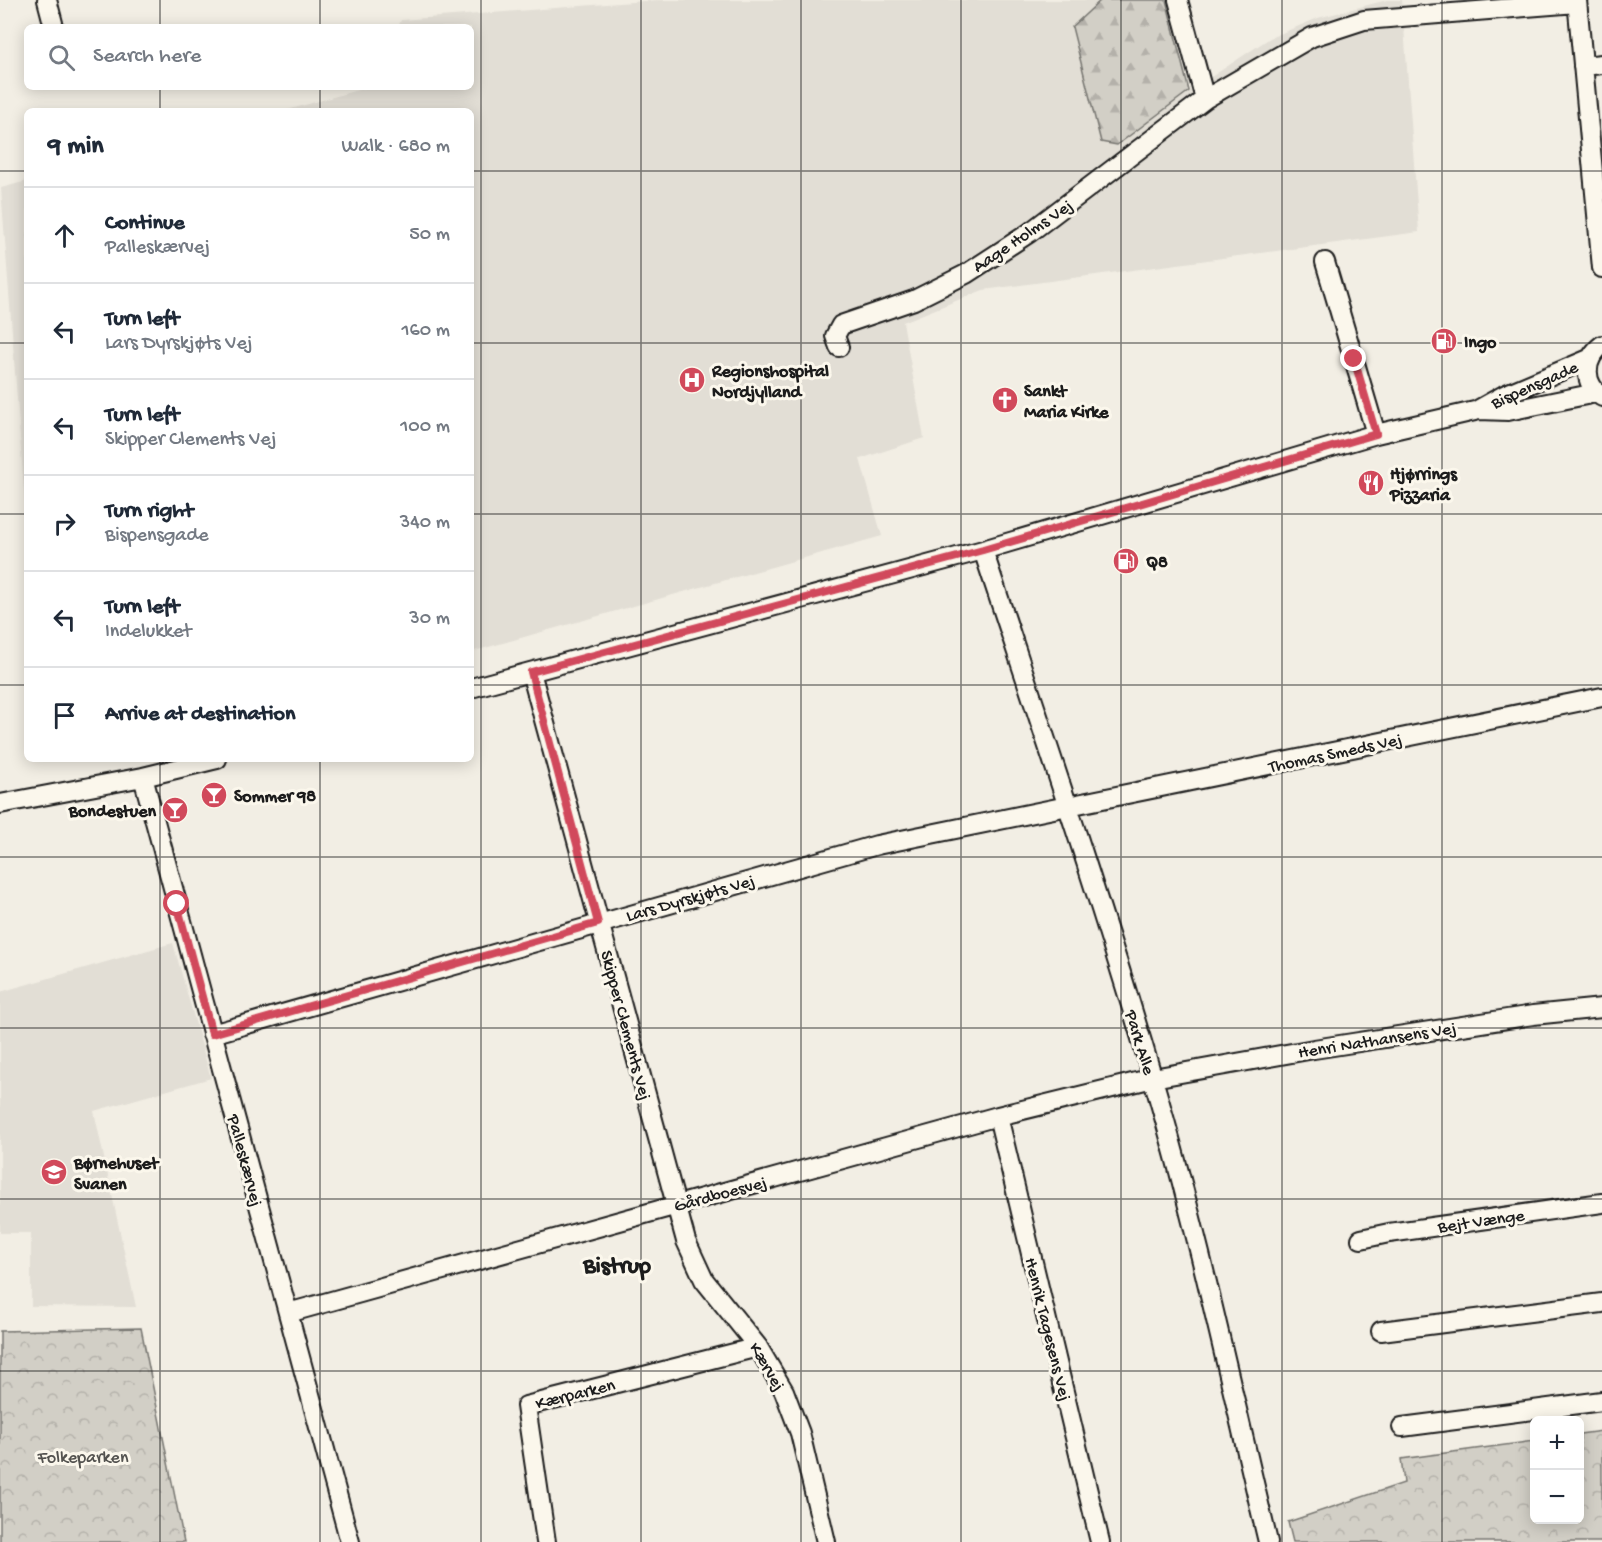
<!DOCTYPE html>
<html lang="en">
<head>
<meta charset="utf-8">
<style>
  :root { --surface:#fff; --page:#f2f2f3; --text:#1f2937; --muted:#747a83; --line:#e0e1e3 }
  body { margin:0; font-family:"Gochi Hand",sans-serif; background:var(--page); color:var(--text) }
  .controls { position:absolute; right:18px; bottom:18px; display:grid; overflow:hidden; border-radius:9px; box-shadow:0 3px 15px #0003 }
  .controls button { width:54px; height:54px; display:grid; place-items:center; padding:0; border:0; border-bottom:2px solid var(--line); background:var(--surface); color:var(--text); font:30px sans-serif }
  .stop { position:absolute; width:18px; height:18px; margin:-14px; border:4px solid #d1495b; border-radius:50%; background:#fff }
  .stop.end { background:#d1495b; border-color:#fff; box-shadow:0 2px 6px #0008 }
  .list { margin:0; padding:0; list-style:none }
  h2 { display:flex; justify-content:space-between; align-items:center; height:78px; margin:0; padding:0 24px; font-size:26px }
  h2 small { font-size:20px; font-weight:400; color:var(--muted) }
  .list li { display:grid; grid-template-columns:39px 1fr auto; gap:18px; align-items:center; box-sizing:border-box; height:96px; padding:0 24px; border-top:2px solid var(--line) }
  .list b { display:block; font-size:22px; white-space:nowrap }
  .list p { margin:0; font-size:20px; white-space:nowrap; color:var(--muted) }
  .list em { font-size:20px; font-style:normal; color:var(--muted) }
  .icon { flex:none; width:33px; height:33px; fill:none; stroke:currentColor; stroke-width:2; stroke-linecap:round; stroke-linejoin:round }
  .map { position:relative; flex:none; width:1602px; height:1542px; overflow:hidden }
  .search { position:absolute; background:var(--surface); box-shadow:0 3px 15px #0003; left:24px; top:24px; width:450px; height:66px; display:flex; align-items:center; gap:15px; box-sizing:border-box; padding:0 21px; border-radius:9px; color:var(--muted); font-size:22px }
  .panel { position:absolute; background:var(--surface); box-shadow:0 3px 15px #0003; left:24px; top:108px; width:450px; height:654px; border-radius:9px }
  .map>svg:first-child { display:block }
  .built { fill:#e2ded5 }
  .forest { fill:url(#forest-firs); stroke:#777671; stroke-width:1.5 }
  .park { fill:url(#park-crowns); stroke:#777671; stroke-width:1.5 }
  .lines { fill:none; stroke-linecap:round; stroke-linejoin:round }
  .minor-casing { stroke:#1c1c1c; stroke-width:22 }
  .minor { stroke:#fbf7ec; stroke-width:18 }
  .route { stroke:#d1495b; stroke-width:8 }
  .grid { fill:none; stroke:#1c1c1c; stroke-width:1.5; stroke-opacity:0.55 }
  .labels { text-anchor:middle; stroke-width:6; stroke-linejoin:round; paint-order:stroke }
  .street-label { font-size:18px; fill:#1c1c1c; stroke:#fbf7ec }
  .poi-label { font-size:18px; font-weight:bold; fill:#1c1c1c; stroke:#fbf7ec; text-anchor:start }
  .park-label { font-size:18px; fill:#53524f; stroke:#fbf7ec }
  .district-label { font-size:24px; font-weight:bold; fill:#1c1c1c; stroke:#fbf7ec }
</style>
</head>
<body>
<div class="map">
<svg width="1602" height="1542" viewBox="0 0 1602 1542">
  <defs>
    <pattern id="forest-firs" width="22" height="20" patternUnits="userSpaceOnUse" patternTransform="scale(1.5)"><rect width="22" height="20" fill="#d2cfc6"/><path d="M5 1l3.5 6h-7zM16 11l3.5 6h-7z" fill="#b4b1aa"/></pattern>
    <pattern id="park-crowns" width="20" height="18" patternUnits="userSpaceOnUse" patternTransform="scale(1.5)"><rect width="20" height="18" fill="#d2cfc6"/><path d="M2 6a3 3 0 1 1 6 0M12 15a3 3 0 1 1 6 0" fill="none" stroke="#b4b1aa"/></pattern>
  </defs>
  <rect width="100%" height="100%" fill="#f2eee4"/>
  <filter id="ink" filterUnits="userSpaceOnUse"><feTurbulence type="fractalNoise" baseFrequency=".0167" numOctaves="2"/><feDisplacementMap in="SourceGraphic" scale="12" xChannelSelector="R" yChannelSelector="G"/><feConvolveMatrix kernelMatrix="1 2 1 2 8 2 1 2 1" color-interpolation-filters="sRGB"/></filter>
  <g filter="url(#ink)">
    <path class="built" d="M657,0H1165L1190,91L1270,38L1318,18L1387,0H1402L1419,232L983,290L903,322L924,438L860,459L882,536L471,652V111H284L368,87H471V27H398L401,20Z
      M27,181V529L1,188Z
      M173,943L211,1078L94,1111L136,1307L31,1306V1233H0V992Z"/>
    <path class="forest" d="M1101,0H1166L1189,91L1117,145L1101,142L1072,27Z"/>
    <path class="park" d="M141,1328L184,1542H0V1331Z
      M1602,1431V1542H1293L1288,1522L1404,1483L1401,1459L1534,1441V1520H1580V1434Z"/>
    <g class="lines">
      <defs>
        <path id="minor" d="M47,0L54,27
          M1178,0L1205,99
          M1577,0L1602,268
          M1583,66L1602,64
          M1325,262L1376,434
          M1602,345C1583,360 1583,383 1602,397
          M839,347L835,336L841,325L914,300L966,274L1029,233L1205,99L1312,37L1364,20L1577,3
          M1479,409L1504,395L1589,359
          M983,550C1041,726 1101,901 1153,1079C1198,1231 1231,1387 1268,1542
          M531,672L686,1241L704,1280L758,1347L784,1391L800,1433L826,1542
          M471,688L983,550L1376,434L1479,410L1508,411L1596,393
          M143,777L350,1542
          M0,804L143,777L217,759
          M212,1034L877,845L1602,697
          M998,1116L1100,1542
          M1361,1239L1389,1233L1602,1203
          M288,1313L998,1116L1153,1078L1314,1049L1533,1015L1602,1008
          M1381,1331L1602,1303
          M1402,1427L1602,1401
          M546,1542L526,1406L758,1347"/>
      </defs>
      <use href="#minor" class="minor-casing"/>
      <use href="#minor" class="minor"/>
    </g>
  </g>
  <g class="lines" filter="url(#ink)">
    <path class="route" d="M177,904L212,1034L598,923L531,672L983,550L1376,434L1354,359"/>
  </g>
  <path class="grid" d="M160,0V27M320,0V27M481,0V1542M641,0V1542M801,0V1542M961,0V1542M1121,0V1542M1282,0V1542M1442,0V1542M160,87V111M320,87V111M0,171H27M471,171H1602M0,343H27M471,343H1602M0,514H27M471,514H1602M0,685H27M471,685H1602M160,759V1542M320,759V1542M0,857H1602M0,1028H1602M0,1199H1602M0,1371H1602"/>
  <defs>
    <symbol id="fuel-disc" viewBox="-11 -11 22 22"><circle r="9.5" fill="#d1495b" stroke="#fbf7ec"/><path d="M-5.5-6h7V0h2V4h1.3V-2.5L3-4.5l.8-.8L6-3V5H2.5V1h-1V6h-7ZM-4.2-4.7v3.2H.2V-4.7Z" fill="#fff"/></symbol>
    <symbol id="hospital-disc" viewBox="-11 -11 22 22"><circle r="9.5" fill="#d1495b" stroke="#fbf7ec"/><path d="M-5-5h3v3.5h4V-5h3V5h-3V1.5h-4V5h-3Z" fill="#fff"/></symbol>
    <symbol id="church-disc" viewBox="-11 -11 22 22"><circle r="9.5" fill="#d1495b" stroke="#fbf7ec"/><path d="M-1.2-6h2.4v3.5h3.3v2.4h-3.3V6h-2.4V-.1h-3.3v-2.4h3.3Z" fill="#fff"/></symbol>
    <symbol id="restaurant-disc" viewBox="-11 -11 22 22"><circle r="9.5" fill="#d1495b" stroke="#fbf7ec"/><path d="M-5-6h1v4h1v-4h1v4h1v-4h1v5L-1.5 .5V6h-2V.5L-5-1ZM5-6V6H3V1.5H1.5Q1.5-4 5-6Z" fill="#fff"/></symbol>
    <symbol id="bar-disc" viewBox="-11 -11 22 22"><circle r="9.5" fill="#d1495b" stroke="#fbf7ec"/><path d="M-6-5H6L.8 .8V4.5H3.5V6h-7V4.5H-.8V.8Z" fill="#fff"/></symbol>
    <symbol id="school-disc" viewBox="-11 -11 22 22"><circle r="9.5" fill="#d1495b" stroke="#fbf7ec"/><path d="M0-5L7-2L0 1L-7-2ZM-4 1L0 2.5L4 1V4Q0 6-4 4Z" fill="#fff"/></symbol>
  </defs>
  <g fill-rule="evenodd">
    <use href="#fuel-disc" x="1429" y="326" width="30" height="30"/>
    <use href="#hospital-disc" x="677" y="365" width="30" height="30"/>
    <use href="#church-disc" x="990" y="385" width="30" height="30"/>
    <use href="#restaurant-disc" x="1356" y="468" width="30" height="30"/>
    <use href="#fuel-disc" x="1111" y="546" width="30" height="30"/>
    <use href="#bar-disc" x="199" y="780" width="30" height="30"/>
    <use href="#bar-disc" x="160" y="795" width="30" height="30"/>
    <use href="#school-disc" x="39" y="1157" width="30" height="30"/>
  </g>
  <g class="labels">
    <g class="street-label">
      <text transform="translate(1022 235) rotate(-34)" y="6">Aage Holms Vej</text>
      <text transform="translate(1534 384) rotate(-24)" y="6">Bispensgade</text>
      <text transform="translate(1335 752) rotate(-12)" y="6">Thomas Smeds Vej</text>
      <text transform="translate(690 897) rotate(-16)" y="6">Lars Dyrskjøts Vej</text>
      <text transform="translate(627 1025) rotate(75)" y="6">Skipper Clements Vej</text>
      <text transform="translate(1377 1039) rotate(-9)" y="6">Henri Nathansens Vej</text>
      <text transform="translate(1141 1042) rotate(73)" y="6">Park Alle</text>
      <text transform="translate(246 1160) rotate(75)" y="6">Palleskærvej</text>
      <text transform="translate(720 1193) rotate(-15)" y="6">Gårdboesvej</text>
      <text transform="translate(1481 1220) rotate(-8)" y="6">Bejt Vænge</text>
      <text transform="translate(1049 1329) rotate(76)" y="6">Henrik Tagesens Vej</text>
      <text transform="translate(768 1366) rotate(59)" y="6">Kærvej</text>
      <text transform="translate(575 1393) rotate(-14)" y="6">Kærparken</text>
    </g>
    <g class="poi-label">
      <text x="1464" y="347">Ingo</text>
      <text x="712" y="376">Regionshospital<tspan x="712" dy="21">Nordjylland</tspan></text>
      <text x="1024" y="396">Sankt<tspan x="1024" dy="21">Maria Kirke</tspan></text>
      <text x="1390" y="479">Hjørrings<tspan x="1390" dy="21">Pizzaria</tspan></text>
      <text x="1146" y="567">Q8</text>
      <text x="234" y="801">Sommer 98</text>
      <text x="156" y="816" text-anchor="end">Bondestuen</text>
      <text x="74" y="1168">Børnehuset<tspan x="74" dy="21">Svanen</tspan></text>
    </g>
    <g class="park-label">
      <text x="83" y="1462">Folkeparken</text>
    </g>
    <g class="district-label">
      <text x="617" y="1272">Bistrup</text>
    </g>
  </g>
</svg>
<div class="controls">
<button>+</button>
<button>−</button>
</div>
<div class="stop" style="left:177px;top:904px"></div>
<div class="stop end" style="left:1354px;top:359px"></div>
<div class="search"><svg class="icon" aria-label="search" viewBox="0 0 24 24"><circle cx="10" cy="10" r="6"/><path d="M15 15l6 6"/></svg>Search here</div>
<section class="panel">
<h2>9 min<small>Walk · 680 m</small></h2>
<ul class="list">
<li><svg class="icon" aria-label="ahead" viewBox="0 0 24 24"><path d="M12 20V5M6 11l6-6 6 6"/></svg><div><b>Continue</b><p>Palleskærvej</p></div><em>50 m</em></li>
<li><svg class="icon" aria-label="left" viewBox="0 0 24 24"><path d="M17 20v-9H6M10 6l-5 5 5 5"/></svg><div><b>Turn left</b><p>Lars Dyrskjøts Vej</p></div><em>160 m</em></li>
<li><svg class="icon" aria-label="left" viewBox="0 0 24 24"><path d="M17 20v-9H6M10 6l-5 5 5 5"/></svg><div><b>Turn left</b><p>Skipper Clements Vej</p></div><em>100 m</em></li>
<li><svg class="icon" aria-label="right" viewBox="0 0 24 24"><path d="M7 20v-9h11M14 6l5 5-5 5"/></svg><div><b>Turn right</b><p>Bispensgade</p></div><em>340 m</em></li>
<li><svg class="icon" aria-label="left" viewBox="0 0 24 24"><path d="M17 20v-9H6M10 6l-5 5 5 5"/></svg><div><b>Turn left</b><p>Indelukket</p></div><em>30 m</em></li>
<li><svg class="icon" aria-label="arrive" viewBox="0 0 24 24"><path d="M6 21V4h12l-3 4 3 4H6"/></svg><div><b>Arrive at destination</b></div></li>
</ul>
</section>
</div>
</body>
</html>
